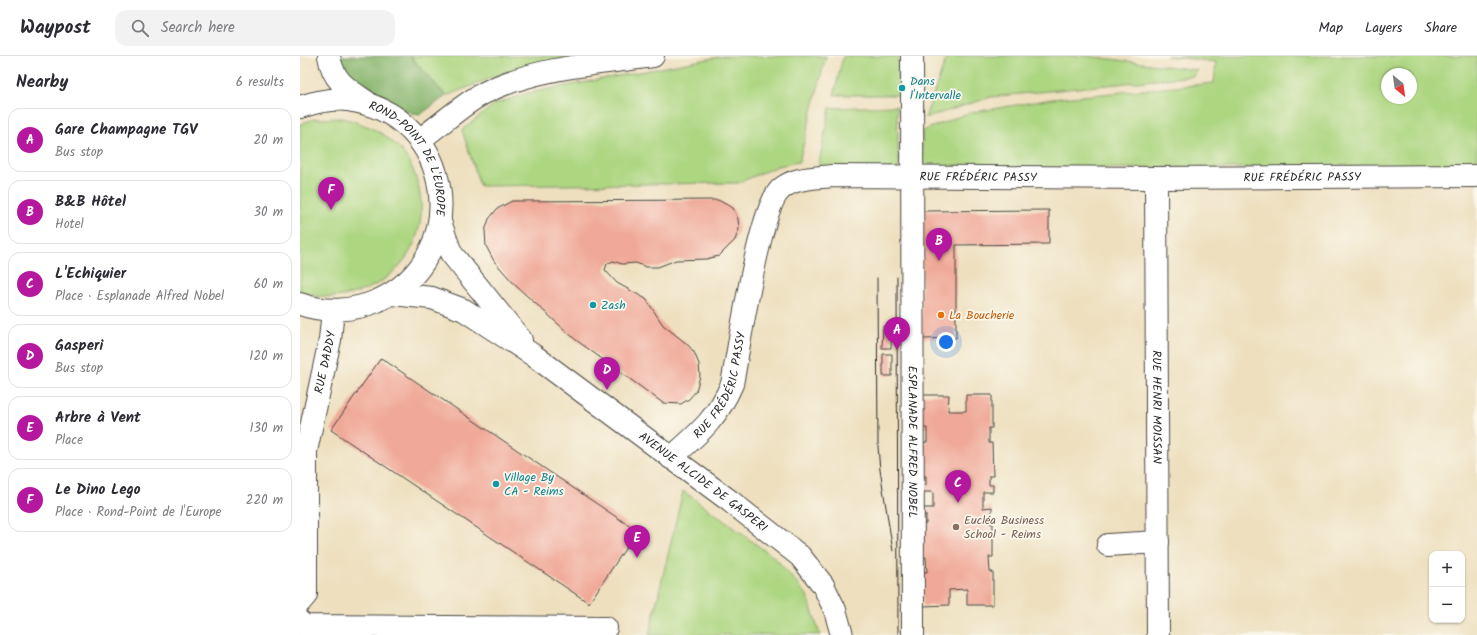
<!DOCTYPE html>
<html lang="en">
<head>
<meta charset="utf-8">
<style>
  :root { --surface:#fff; --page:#f2f2f3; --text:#2b2b33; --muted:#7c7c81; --line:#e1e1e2; --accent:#b5179e }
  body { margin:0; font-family:Kalam,sans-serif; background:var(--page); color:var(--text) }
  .controls { position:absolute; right:12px; bottom:12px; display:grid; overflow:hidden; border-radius:8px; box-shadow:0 1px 3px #0004 }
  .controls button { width:36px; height:36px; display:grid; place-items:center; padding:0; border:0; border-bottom:1px solid var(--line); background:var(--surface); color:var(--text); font:20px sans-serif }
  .compass { position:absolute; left:1081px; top:12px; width:36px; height:36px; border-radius:50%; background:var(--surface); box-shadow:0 1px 3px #0004; rotate:151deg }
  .you { position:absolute; left:646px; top:286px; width:14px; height:14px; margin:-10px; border:3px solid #fff; border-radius:50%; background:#1a73e8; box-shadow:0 0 0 6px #1a73e833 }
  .badge { display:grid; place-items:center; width:26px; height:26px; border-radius:50%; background:var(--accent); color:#fff; font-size:13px; font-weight:700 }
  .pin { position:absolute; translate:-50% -33px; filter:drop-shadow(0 1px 2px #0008) }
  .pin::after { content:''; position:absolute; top:21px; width:14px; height:12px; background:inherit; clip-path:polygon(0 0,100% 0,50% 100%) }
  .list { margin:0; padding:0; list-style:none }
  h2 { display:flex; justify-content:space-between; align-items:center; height:52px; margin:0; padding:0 16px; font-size:17px }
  h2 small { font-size:13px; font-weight:400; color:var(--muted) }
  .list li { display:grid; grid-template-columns:26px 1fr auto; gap:12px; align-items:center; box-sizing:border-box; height:64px; margin:0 8px 8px; padding:0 8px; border:1px solid var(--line); border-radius:12px }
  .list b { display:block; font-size:15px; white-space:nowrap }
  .list p { margin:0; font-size:13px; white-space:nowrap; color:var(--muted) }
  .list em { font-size:13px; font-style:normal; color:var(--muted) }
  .icon { flex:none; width:22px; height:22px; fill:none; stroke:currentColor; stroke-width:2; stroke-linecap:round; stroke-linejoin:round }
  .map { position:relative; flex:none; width:1177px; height:579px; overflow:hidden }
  header { display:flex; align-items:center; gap:24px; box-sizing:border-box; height:56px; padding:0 20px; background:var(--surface); border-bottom:1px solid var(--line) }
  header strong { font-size:19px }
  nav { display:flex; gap:22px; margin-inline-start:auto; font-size:14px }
  .search { width:280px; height:36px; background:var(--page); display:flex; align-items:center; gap:10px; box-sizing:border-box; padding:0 14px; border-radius:12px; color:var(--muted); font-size:15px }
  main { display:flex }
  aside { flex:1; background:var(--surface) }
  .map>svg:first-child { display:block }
  .green { fill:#add681; stroke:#6c8056; fill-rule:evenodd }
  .forest { fill:#8ab76f; stroke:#5a714d }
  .building { fill:#f0a998 }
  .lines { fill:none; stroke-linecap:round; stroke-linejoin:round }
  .minor-casing { stroke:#484641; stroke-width:24 }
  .minor { stroke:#fff; stroke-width:22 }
  .tram { stroke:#2b2b2b; stroke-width:1 }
  .culture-dot { fill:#0f9aa8; stroke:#fbf7ec; stroke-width:1.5 }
  .food-dot { fill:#e8710a; stroke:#fbf7ec; stroke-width:1.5 }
  .education-dot { fill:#8d6e63; stroke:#fbf7ec; stroke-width:1.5 }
  .labels { text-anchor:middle; stroke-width:3.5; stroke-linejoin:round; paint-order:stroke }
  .culture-label { font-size:12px; fill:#0d838f; stroke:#fbf7ec; text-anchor:start }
  .street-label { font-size:12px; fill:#2b2b2b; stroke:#fbf7ec }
  .food-label { font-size:12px; fill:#c56008; stroke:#fbf7ec; text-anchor:start }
  .education-label { font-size:12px; fill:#785e54; stroke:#fbf7ec; text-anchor:start }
</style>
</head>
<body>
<header>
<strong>Waypost</strong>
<div class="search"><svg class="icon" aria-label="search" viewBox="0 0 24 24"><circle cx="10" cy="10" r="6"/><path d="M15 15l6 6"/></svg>Search here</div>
<nav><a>Map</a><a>Layers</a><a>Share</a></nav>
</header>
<main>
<aside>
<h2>Nearby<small>6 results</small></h2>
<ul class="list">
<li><span class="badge">A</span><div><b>Gare Champagne TGV</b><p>Bus stop</p></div><em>20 m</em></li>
<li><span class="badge">B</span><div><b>B&amp;B Hôtel</b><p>Hotel</p></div><em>30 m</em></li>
<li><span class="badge">C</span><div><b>L'Echiquier</b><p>Place · Esplanade Alfred Nobel</p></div><em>60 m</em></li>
<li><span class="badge">D</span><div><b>Gasperi</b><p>Bus stop</p></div><em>120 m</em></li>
<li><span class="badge">E</span><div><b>Arbre à Vent</b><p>Place</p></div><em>130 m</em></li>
<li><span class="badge">F</span><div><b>Le Dino Lego</b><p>Place · Rond-Point de l'Europe</p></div><em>220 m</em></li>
</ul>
</aside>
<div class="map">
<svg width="1177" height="579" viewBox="0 0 1177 579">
  <rect width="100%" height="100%" fill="#fbf7ec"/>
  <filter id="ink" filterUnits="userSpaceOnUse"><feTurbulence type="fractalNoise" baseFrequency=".025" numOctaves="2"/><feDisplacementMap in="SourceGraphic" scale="8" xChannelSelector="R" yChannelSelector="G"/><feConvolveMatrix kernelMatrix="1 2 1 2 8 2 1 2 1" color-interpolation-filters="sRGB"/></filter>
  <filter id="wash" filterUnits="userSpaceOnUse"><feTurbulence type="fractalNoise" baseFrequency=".012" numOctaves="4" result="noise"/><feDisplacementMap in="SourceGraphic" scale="16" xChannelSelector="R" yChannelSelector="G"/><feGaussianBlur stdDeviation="0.9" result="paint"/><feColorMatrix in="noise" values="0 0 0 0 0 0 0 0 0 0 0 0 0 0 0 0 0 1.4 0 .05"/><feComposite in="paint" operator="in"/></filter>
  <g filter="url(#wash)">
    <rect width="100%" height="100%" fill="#eee0bf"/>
    <path class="green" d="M110,0H306L206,16L146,40Z
      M424,0H526L499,106L478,110L438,127L180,130L162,74L195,48L228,37Z
      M543,0H598L599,39H534Z
      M647,0H787L897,14L894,20L691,41L625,62Z
      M867,0H1177V111L622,113V75L668,57L752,43L914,27L916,6ZM1087,18H1111V42H1087Z
      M597,50L599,113L518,112L530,52Z
      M43,62C63,68 78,73 94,87C105,96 113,112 117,125C133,179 101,228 47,239C33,242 14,242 0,235V68L14,63Z
      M383,435L475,502L507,539L520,579H349Z"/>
    <path class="forest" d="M38,0H110L146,40L121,58L111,57L58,27Z"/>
    <g id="blocks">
      <path class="building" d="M418,144L433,152L438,163L439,173L435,184L419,200L406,203L376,204L358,211H346L336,207L322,208L313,205L307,208L305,214L317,227L346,243L363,269L387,288L394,296L399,308L400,320L396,335L389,343L381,348L363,347L276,284L216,230L194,205L186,190L185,175L189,163L197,153L212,145Z
        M749,154V188L656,189V282L622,283V155Z
        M583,270H592L591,292H582Z
        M583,298H592V320H583Z
        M81,302L337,475L289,547L31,374Z
        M622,339H649L648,355H666V339H692V372H689V387H692L693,420H689V429H693V436H683V452L692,451V459H689V467L693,468V501H689L690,516H693V549H667V533L649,534V549L623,550V516H627L626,501H623V467L626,468V459H623V452H633V436H623V429H626V420H623L622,387L627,386V372H622Z"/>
    </g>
  </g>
  <g filter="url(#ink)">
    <use href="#blocks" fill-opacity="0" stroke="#484641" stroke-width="1"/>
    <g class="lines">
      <defs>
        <g id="minor">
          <path d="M29,0C33,26 48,33 67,46"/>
          <path id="s1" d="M612,0L613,579"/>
          <path id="s2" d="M0,51C15,46 32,42 48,44C155,58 175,201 77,245C53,255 25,257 0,248"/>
          <path d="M119,84C138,71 164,47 184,37C235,11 297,8 353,0"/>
          <path id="s3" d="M856,122L858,579"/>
          <path d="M140,166L151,197L221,284"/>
          <path id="s4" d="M92,238L132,242L164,254L233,299L430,445L500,500L523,529L535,554L542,579"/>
          <path id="s5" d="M371,402C399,377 417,363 432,328C439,293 459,153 480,134C493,121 516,122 532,120L856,122L1177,120"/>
          <path d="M808,489L858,486"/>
          <path id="s6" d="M0,546L6,539V395L30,284L33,254"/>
          <path d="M0,566L4,570L306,572"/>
        </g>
      </defs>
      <use href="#minor" class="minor-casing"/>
      <use href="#minor" class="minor"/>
      <path class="tram" d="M597,221L598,579
        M577,222L578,391L580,414L593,495"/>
    </g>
  </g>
  <g class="culture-dot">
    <circle cx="602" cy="32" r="4"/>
    <circle cx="293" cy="249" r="4"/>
    <circle cx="196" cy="428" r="4"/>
  </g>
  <circle class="food-dot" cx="641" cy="259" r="4"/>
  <circle class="education-dot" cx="656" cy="471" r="4"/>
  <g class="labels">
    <g class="culture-label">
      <text x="610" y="29">Dans<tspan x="610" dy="14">l'Intervalle</tspan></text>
      <text x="301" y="253">Zash</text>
      <text x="204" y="425">Village By<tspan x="204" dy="14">CA - Reims</tspan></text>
    </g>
    <g class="street-label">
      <text dy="4" stroke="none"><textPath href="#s2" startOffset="142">ROND-POINT DE L'EUROPE</textPath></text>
      <text dy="4" stroke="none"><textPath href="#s5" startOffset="823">RUE FRÉDÉRIC PASSY</textPath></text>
      <text dy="4" stroke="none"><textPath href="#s5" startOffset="499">RUE FRÉDÉRIC PASSY</textPath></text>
      <text dy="4" stroke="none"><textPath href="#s6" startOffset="244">RUE DADDY</textPath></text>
      <text dy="4" stroke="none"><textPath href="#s5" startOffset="91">RUE FRÉDÉRIC PASSY</textPath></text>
      <text dy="4" stroke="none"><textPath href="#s3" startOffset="229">RUE HENRI MOISSAN</textPath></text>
      <text dy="4" stroke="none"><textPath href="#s1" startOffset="386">ESPLANADE ALFRED NOBEL</textPath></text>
      <text dy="4" stroke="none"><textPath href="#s4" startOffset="369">AVENUE ALCIDE DE GASPERI</textPath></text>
    </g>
    <g class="food-label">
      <text x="649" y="263">La Boucherie</text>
    </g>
    <g class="education-label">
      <text x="664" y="468">Eucléa Business<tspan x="664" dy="14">School - Reims</tspan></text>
    </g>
  </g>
</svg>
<div class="controls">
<button>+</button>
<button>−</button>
</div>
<svg class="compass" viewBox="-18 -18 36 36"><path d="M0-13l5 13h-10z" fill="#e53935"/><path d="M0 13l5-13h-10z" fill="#7c7c81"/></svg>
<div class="you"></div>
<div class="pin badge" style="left:597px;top:294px">A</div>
<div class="pin badge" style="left:639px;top:205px">B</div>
<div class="pin badge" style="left:658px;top:447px">C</div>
<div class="pin badge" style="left:307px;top:334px">D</div>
<div class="pin badge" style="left:337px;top:502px">E</div>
<div class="pin badge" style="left:31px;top:154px">F</div>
</div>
</main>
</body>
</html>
